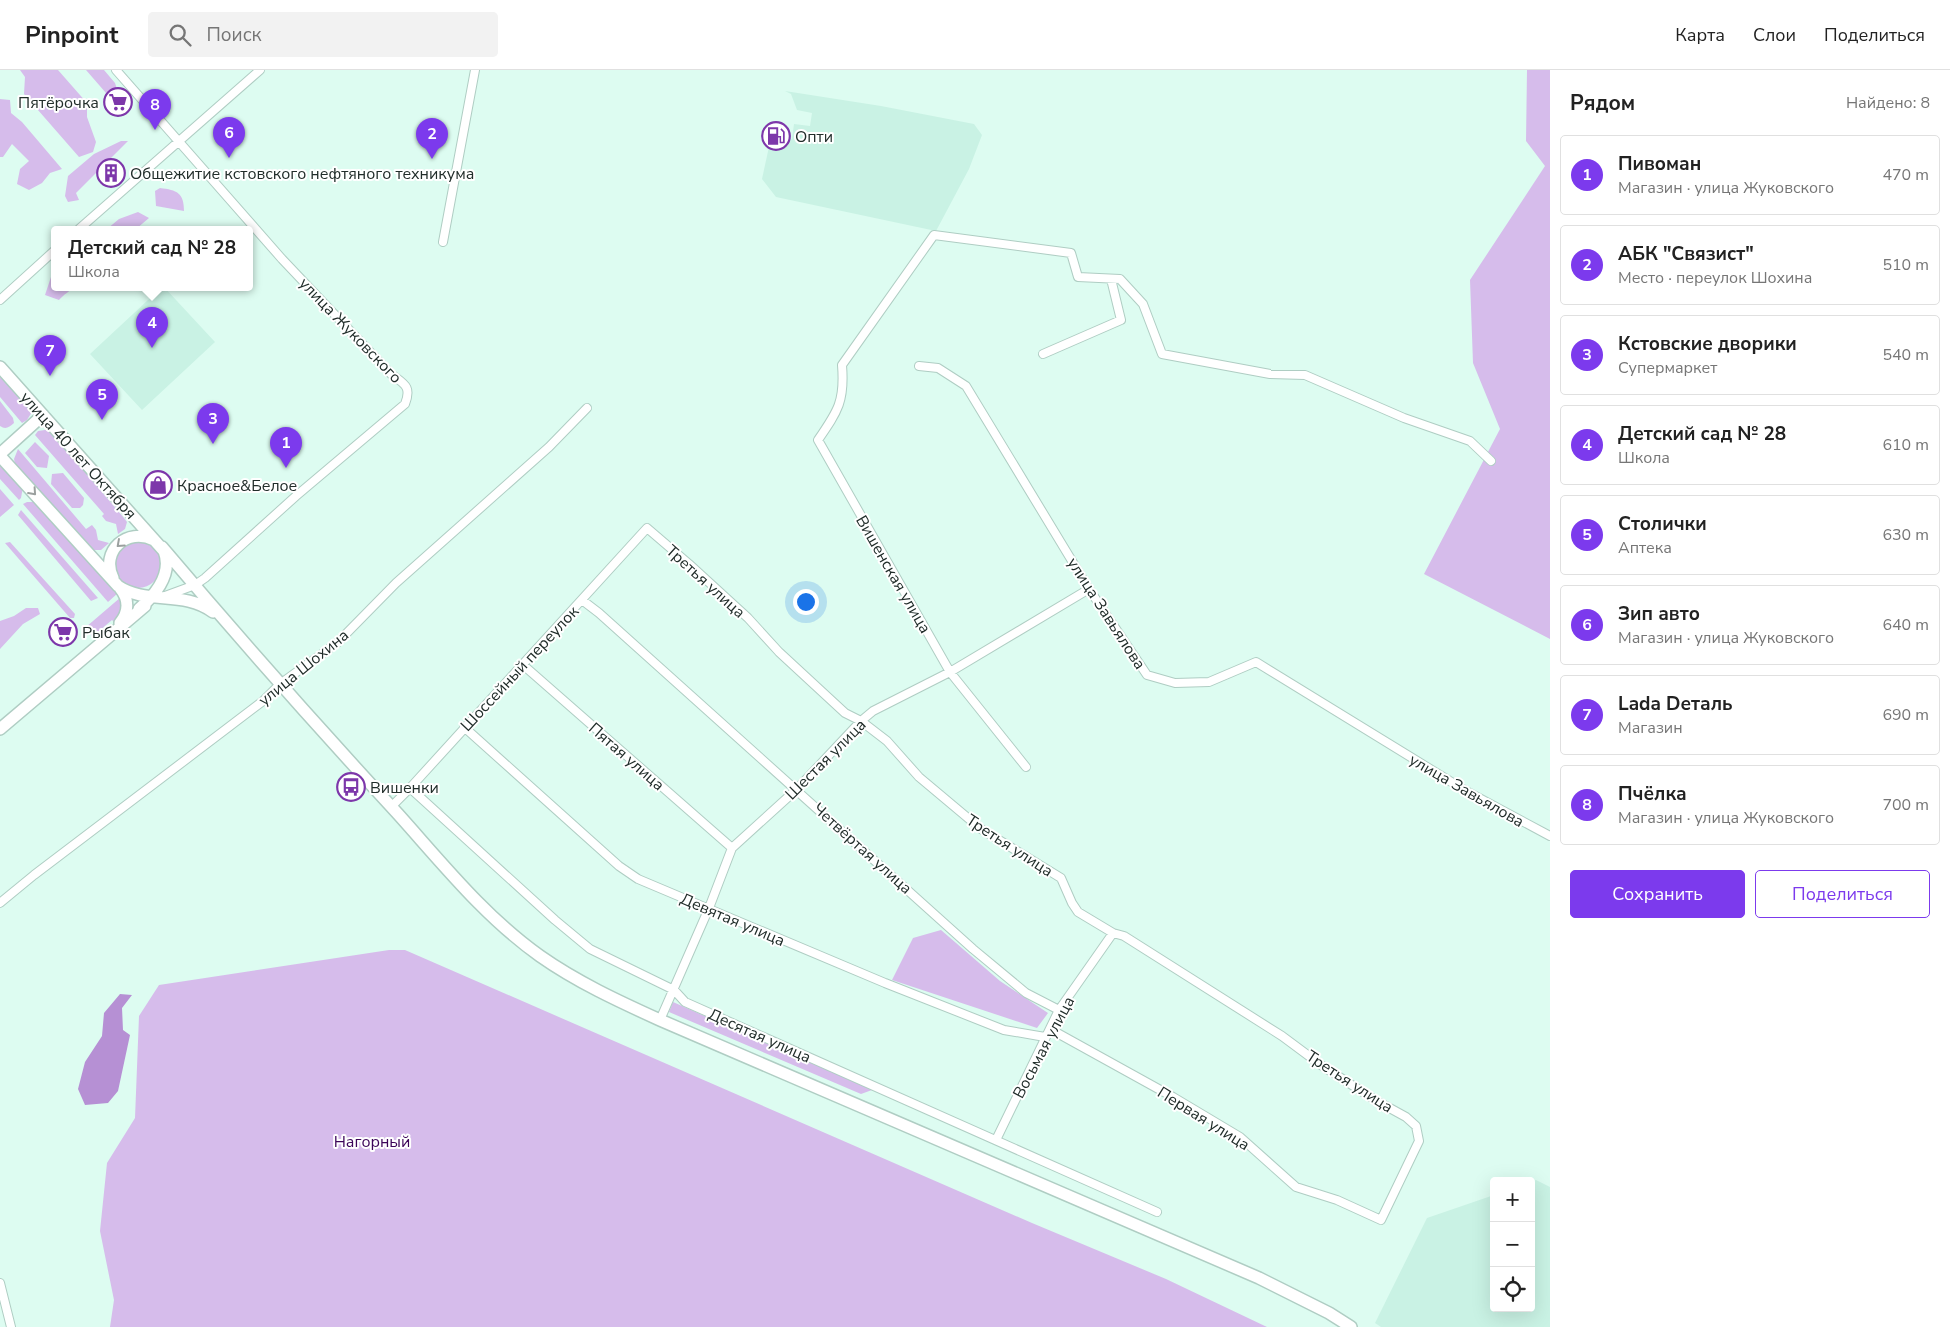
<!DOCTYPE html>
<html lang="ru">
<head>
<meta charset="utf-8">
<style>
  :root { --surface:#fff; --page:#f2f2f2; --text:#222; --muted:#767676; --line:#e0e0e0; --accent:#7c3aed }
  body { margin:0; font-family:"Nunito Sans",sans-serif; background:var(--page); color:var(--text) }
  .controls { position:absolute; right:15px; bottom:15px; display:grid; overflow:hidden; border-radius:5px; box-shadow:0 5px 20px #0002 }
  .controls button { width:45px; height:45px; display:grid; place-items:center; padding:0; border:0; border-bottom:1px solid var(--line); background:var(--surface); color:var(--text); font:25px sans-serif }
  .you { position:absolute; left:805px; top:531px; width:18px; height:18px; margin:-12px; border:4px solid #fff; border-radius:50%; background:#1a73e8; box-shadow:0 0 0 8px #1a73e833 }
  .badge { display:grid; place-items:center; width:32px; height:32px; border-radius:50%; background:var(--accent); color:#fff; font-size:16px; font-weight:700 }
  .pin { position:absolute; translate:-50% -41px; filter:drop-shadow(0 1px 2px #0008) }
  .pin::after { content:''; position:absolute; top:26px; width:18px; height:15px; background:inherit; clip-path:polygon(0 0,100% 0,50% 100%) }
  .popup { position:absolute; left:51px; top:156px; width:202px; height:65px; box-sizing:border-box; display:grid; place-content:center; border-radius:5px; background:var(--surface); filter:drop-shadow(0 1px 4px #0005); font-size:16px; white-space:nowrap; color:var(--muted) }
  .popup b { font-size:19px; color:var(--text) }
  .popup::after { content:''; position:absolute; left:50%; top:100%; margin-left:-10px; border:10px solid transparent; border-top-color:var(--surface) }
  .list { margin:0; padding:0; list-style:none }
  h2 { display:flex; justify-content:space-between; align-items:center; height:65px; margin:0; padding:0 20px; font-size:21px }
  h2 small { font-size:16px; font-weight:400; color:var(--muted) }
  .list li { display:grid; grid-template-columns:32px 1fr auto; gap:15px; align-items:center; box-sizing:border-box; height:80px; margin:0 10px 10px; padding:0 10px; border:1px solid var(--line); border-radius:5px }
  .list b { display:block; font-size:19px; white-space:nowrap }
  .list p { margin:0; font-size:16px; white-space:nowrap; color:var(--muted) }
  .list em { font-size:16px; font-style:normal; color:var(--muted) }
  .actions { display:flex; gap:10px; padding:15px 20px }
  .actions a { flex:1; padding:11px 0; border:1px solid var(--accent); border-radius:5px; text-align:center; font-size:18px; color:var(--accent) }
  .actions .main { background:var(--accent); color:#fff }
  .icon { flex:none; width:28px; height:28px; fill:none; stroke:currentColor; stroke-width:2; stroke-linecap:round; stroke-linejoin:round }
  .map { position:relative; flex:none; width:1550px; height:1257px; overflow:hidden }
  header { display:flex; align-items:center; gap:30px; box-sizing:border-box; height:70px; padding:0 25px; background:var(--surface); border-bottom:1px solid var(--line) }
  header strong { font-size:24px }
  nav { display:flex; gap:28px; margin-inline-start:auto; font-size:18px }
  .search { width:350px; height:45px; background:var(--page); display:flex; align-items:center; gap:12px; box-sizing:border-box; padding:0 18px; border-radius:5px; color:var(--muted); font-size:19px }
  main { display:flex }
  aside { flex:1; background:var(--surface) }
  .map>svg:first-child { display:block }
  .built { fill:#c9f2e4 }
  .green { fill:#d6bceb }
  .water { fill:#b690d4 }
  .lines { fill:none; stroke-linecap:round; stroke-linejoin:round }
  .street-casing { stroke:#afcdc3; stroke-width:10 }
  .secondary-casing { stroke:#afcdc3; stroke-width:14 }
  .street { stroke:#fff; stroke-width:8 }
  .secondary { stroke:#fff; stroke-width:11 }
  .oneway { stroke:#9ba09f }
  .labels { text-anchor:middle; stroke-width:4; stroke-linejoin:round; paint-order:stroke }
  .poi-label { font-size:16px; fill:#212d2a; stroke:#fff; text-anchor:start }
  .street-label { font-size:16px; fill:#212d2a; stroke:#fff }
  .park-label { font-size:16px; fill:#3c0559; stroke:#fff }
</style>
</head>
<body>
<header>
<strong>Pinpoint</strong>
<div class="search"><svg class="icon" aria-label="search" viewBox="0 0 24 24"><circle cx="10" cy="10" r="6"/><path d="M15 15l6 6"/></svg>Поиск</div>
<nav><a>Карта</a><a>Слои</a><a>Поделиться</a></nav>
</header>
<main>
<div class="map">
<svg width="1550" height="1257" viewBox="0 0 1550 1257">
  <rect width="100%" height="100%" fill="#ddfcf1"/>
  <path class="built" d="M785,21L881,36L974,54L982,65L969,99L936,161L776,127L762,109L770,72L779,74L792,69L794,54L810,56L812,43L797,40L791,24Z
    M162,217H164L215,272L142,340L90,284Z
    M1536,1110L1550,1117V1257H1381L1375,1253L1427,1148L1494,1125V1238H1531V1112Z"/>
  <path class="green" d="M20,0H58L87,33V47L96,72L93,82L79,87L24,24L25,7Z
    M86,0H104L115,13L118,22L106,23Z
    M1527,0H1550V569L1424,504L1500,359L1473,293L1470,210L1545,96L1526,71Z
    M0,29L10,30L11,43L22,52L62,99L50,103L42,113L29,120L17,114L20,99L29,91L12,74L3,87H0Z
    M121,71H128L76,123L79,130L68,132L65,126L68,106L94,84Z
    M160,118C177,120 184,123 184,141L156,136L155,121Z
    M138,142L149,148L136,159H107L119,149Z
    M54,205V217H74C69,222 64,224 59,230L45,225L51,207Z
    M0,307L32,342L27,350L22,353L0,327Z
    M0,331L13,348L14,353C9,357 6,360 0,356Z
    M45,360L50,361L124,448L127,452L125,459L118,464L116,454L106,451L102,446L104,444L35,365L38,361Z
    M35,372L49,386L47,398L37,397L25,383Z
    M18,379L86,459L92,455L96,460L98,470L109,473L101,480H94L15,394L14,389Z
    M0,393L23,417L21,428L19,430L0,409Z
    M63,403L84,428L83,435L80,438H72L51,414L52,404Z
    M0,419L14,435L0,447Z
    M27,432H33L118,523L108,532L23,434Z
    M21,440L98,528L91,531L18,445Z
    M115 495a23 23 0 1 1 46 0a23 23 0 1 1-46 0Z
    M10,472L75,544L74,548H70L5,473Z
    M121,527C123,537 123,545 114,552L112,550L92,567L86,557Z
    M26,538H38L40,544L23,554L0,579V551L14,546Z
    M941,860L1000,911L1048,943L1037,958L892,910L913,868Z
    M389,880H405L1032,1153L1166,1209L1267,1257H110L114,1230L100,1161L107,1093L135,1048L139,946L159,915Z
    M673,932L872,1020L861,1024L669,942Z"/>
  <path class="water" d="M120,924L132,925L122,938L123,960L130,965L118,1021L108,1033L85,1035L78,1019L85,992L102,966L104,943Z"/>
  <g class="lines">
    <defs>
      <path id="street" d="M116,0L282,189L391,304C404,314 412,316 405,334L296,426L205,508L195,515L165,526
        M79,159L260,0
        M443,172L475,0
        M0,230L54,181
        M1043,284L1121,250L1111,209
        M919,296L938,298L966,316L1089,519L1147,605L1175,613L1209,612L1256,592L1466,721L1550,766
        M582,530L599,543L973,879L1026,923L1059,940
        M522,594L732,778
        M464,657L619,796L638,809L885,913L1004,960L1045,967
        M1026,697L950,602L818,370C838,341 845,331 842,295L934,165L1071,183L1078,207L1120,209L1143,234L1162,284L1270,304L1305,305L1404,348L1470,371L1491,391
        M410,718L555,850L590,879L674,920L685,932L1157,1142
        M391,737L410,718L647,458L689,494L748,548L779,582L845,643L861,651L887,671L919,707L981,759L1061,808L1072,833L1078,842L1113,863L1124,866L1282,966L1321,995L1375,1030L1406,1047L1416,1056L1419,1071L1381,1150L1337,1130L1296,1117L1240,1067L1173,1027L1050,959
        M0,833L34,805L263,631L280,614L337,573L396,513L549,377L587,338
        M660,950L709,838L732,778L797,719L861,651L873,641L950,602L1089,519
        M996,1070L1059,940L1113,863
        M0,1213L11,1257"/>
      <path id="secondary" d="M0,297L164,481C173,504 155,525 139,539
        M0,384L43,345
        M0,386L118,516C146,535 184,520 213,542
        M162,477C239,568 317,656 398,744C442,793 485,847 540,886C577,912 618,931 660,950L1259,1208L1329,1243L1351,1257
        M113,508C100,481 127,457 154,470
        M120,518C129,529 129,542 120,553
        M0,659L145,536"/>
    </defs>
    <use href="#street" class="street-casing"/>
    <use href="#secondary" class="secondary-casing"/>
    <use href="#street" class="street"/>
    <use href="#secondary" class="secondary"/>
  </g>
  <defs><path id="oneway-chevron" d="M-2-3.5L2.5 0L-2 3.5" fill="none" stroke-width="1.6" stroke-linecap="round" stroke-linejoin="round" transform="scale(1.25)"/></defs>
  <g class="oneway">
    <use href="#oneway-chevron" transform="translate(33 422) rotate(48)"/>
    <use href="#oneway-chevron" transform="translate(120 474) rotate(138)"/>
  </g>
  <defs>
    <symbol id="supermarket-ring" viewBox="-11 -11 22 22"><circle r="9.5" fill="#fff" stroke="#7d37aa" stroke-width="1.5"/><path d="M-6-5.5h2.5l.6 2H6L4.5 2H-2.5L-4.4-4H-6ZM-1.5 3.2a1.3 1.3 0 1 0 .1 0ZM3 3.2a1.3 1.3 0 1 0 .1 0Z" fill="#7d37aa"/></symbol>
    <symbol id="fuel-ring" viewBox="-11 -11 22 22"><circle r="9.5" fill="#fff" stroke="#7d37aa" stroke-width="1.5"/><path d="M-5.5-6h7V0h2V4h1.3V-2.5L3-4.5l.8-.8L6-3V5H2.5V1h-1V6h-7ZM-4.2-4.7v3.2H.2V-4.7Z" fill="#7d37aa"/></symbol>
    <symbol id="building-ring" viewBox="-11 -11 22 22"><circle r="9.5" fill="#fff" stroke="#7d37aa" stroke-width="1.5"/><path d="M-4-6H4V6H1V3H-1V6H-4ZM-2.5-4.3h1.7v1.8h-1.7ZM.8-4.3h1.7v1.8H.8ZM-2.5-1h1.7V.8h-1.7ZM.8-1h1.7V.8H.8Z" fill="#7d37aa"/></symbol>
    <symbol id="shop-ring" viewBox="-11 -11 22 22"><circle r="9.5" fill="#fff" stroke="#7d37aa" stroke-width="1.5"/><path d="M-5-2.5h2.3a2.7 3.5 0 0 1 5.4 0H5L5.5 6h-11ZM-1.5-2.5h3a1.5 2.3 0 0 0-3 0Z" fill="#7d37aa"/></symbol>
    <symbol id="bus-ring" viewBox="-11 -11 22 22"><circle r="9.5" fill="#fff" stroke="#7d37aa" stroke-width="1.5"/><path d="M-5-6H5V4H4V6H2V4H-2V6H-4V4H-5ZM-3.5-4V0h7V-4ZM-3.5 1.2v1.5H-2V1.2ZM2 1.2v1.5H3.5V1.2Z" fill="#7d37aa"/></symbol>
  </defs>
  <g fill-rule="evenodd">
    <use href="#supermarket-ring" x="102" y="16" width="32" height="32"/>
    <use href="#fuel-ring" x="760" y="50" width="32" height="32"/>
    <use href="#building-ring" x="95" y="87" width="32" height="32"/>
    <use href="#shop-ring" x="142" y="399" width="32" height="32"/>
    <use href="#supermarket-ring" x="47" y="546" width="32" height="32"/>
    <use href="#bus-ring" x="335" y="701" width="32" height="32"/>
  </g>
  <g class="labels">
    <g class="poi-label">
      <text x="99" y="38" text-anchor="end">Пятёрочка</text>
      <text x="795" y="72">Опти</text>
      <text x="130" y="109">Общежитие кстовского нефтяного техникума</text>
      <text x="177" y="421">Красное&amp;Белое</text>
      <text x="82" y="568">Рыбак</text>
      <text x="370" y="723">Вишенки</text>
    </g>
    <g class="street-label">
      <text transform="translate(351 260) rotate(46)" y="6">улица Жуковского</text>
      <text transform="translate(79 385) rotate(48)" y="6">улица 40 лет Октября</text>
      <text transform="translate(894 504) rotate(60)" y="6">Вишенская улица</text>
      <text transform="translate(706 511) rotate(42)" y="6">Третья улица</text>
      <text transform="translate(1107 543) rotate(57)" y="6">улица Завьялова</text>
      <text transform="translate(303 597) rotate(-39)" y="6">улица Шохина</text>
      <text transform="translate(519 598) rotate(-47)" y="6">Шоссейный переулок</text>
      <text transform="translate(627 686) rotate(41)" y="6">Пятая улица</text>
      <text transform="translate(825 689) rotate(-45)" y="6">Шестая улица</text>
      <text transform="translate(1467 720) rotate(30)" y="6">улица Завьялова</text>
      <text transform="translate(1010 775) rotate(33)" y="6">Третья улица</text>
      <text transform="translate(863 778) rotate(42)" y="6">Четвёртая улица</text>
      <text transform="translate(733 849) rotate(23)" y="6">Девятая улица</text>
      <text transform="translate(760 965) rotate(24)" y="6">Десятая улица</text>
      <text transform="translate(1043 977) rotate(-62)" y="6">Восьмая улица</text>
      <text transform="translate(1350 1011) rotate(33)" y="6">Третья улица</text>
      <text transform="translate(1204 1048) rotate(32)" y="6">Первая улица</text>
    </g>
    <g class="park-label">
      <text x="372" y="1077">Нагорный</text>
    </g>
  </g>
</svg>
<div class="controls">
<button>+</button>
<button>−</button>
<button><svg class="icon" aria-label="locate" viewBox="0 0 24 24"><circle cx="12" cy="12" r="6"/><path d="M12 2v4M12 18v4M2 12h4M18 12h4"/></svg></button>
</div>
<div class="you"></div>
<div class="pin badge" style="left:286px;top:398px">1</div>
<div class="pin badge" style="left:432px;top:89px">2</div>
<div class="pin badge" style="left:213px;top:374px">3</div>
<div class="pin badge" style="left:152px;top:278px">4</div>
<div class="popup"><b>Детский сад № 28</b>Школа</div>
<div class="pin badge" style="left:102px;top:350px">5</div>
<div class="pin badge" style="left:229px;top:88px">6</div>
<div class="pin badge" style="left:50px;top:306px">7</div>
<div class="pin badge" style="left:155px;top:60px">8</div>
</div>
<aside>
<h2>Рядом<small>Найдено: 8</small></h2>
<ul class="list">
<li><span class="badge">1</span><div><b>Пивоман</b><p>Магазин · улица Жуковского</p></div><em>470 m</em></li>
<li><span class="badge">2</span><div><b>АБК &quot;Связист&quot;</b><p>Место · переулок Шохина</p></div><em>510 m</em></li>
<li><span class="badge">3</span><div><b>Кстовские дворики</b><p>Супермаркет</p></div><em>540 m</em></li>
<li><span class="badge">4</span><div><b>Детский сад № 28</b><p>Школа</p></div><em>610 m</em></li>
<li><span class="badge">5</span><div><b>Столички</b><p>Аптека</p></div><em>630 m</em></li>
<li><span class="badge">6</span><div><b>Зип авто</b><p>Магазин · улица Жуковского</p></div><em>640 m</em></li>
<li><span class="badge">7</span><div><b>Lada Dеталь</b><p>Магазин</p></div><em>690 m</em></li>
<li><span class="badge">8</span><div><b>Пчёлка</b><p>Магазин · улица Жуковского</p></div><em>700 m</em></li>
</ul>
<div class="actions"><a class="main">Сохранить</a><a>Поделиться</a></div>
</aside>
</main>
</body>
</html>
